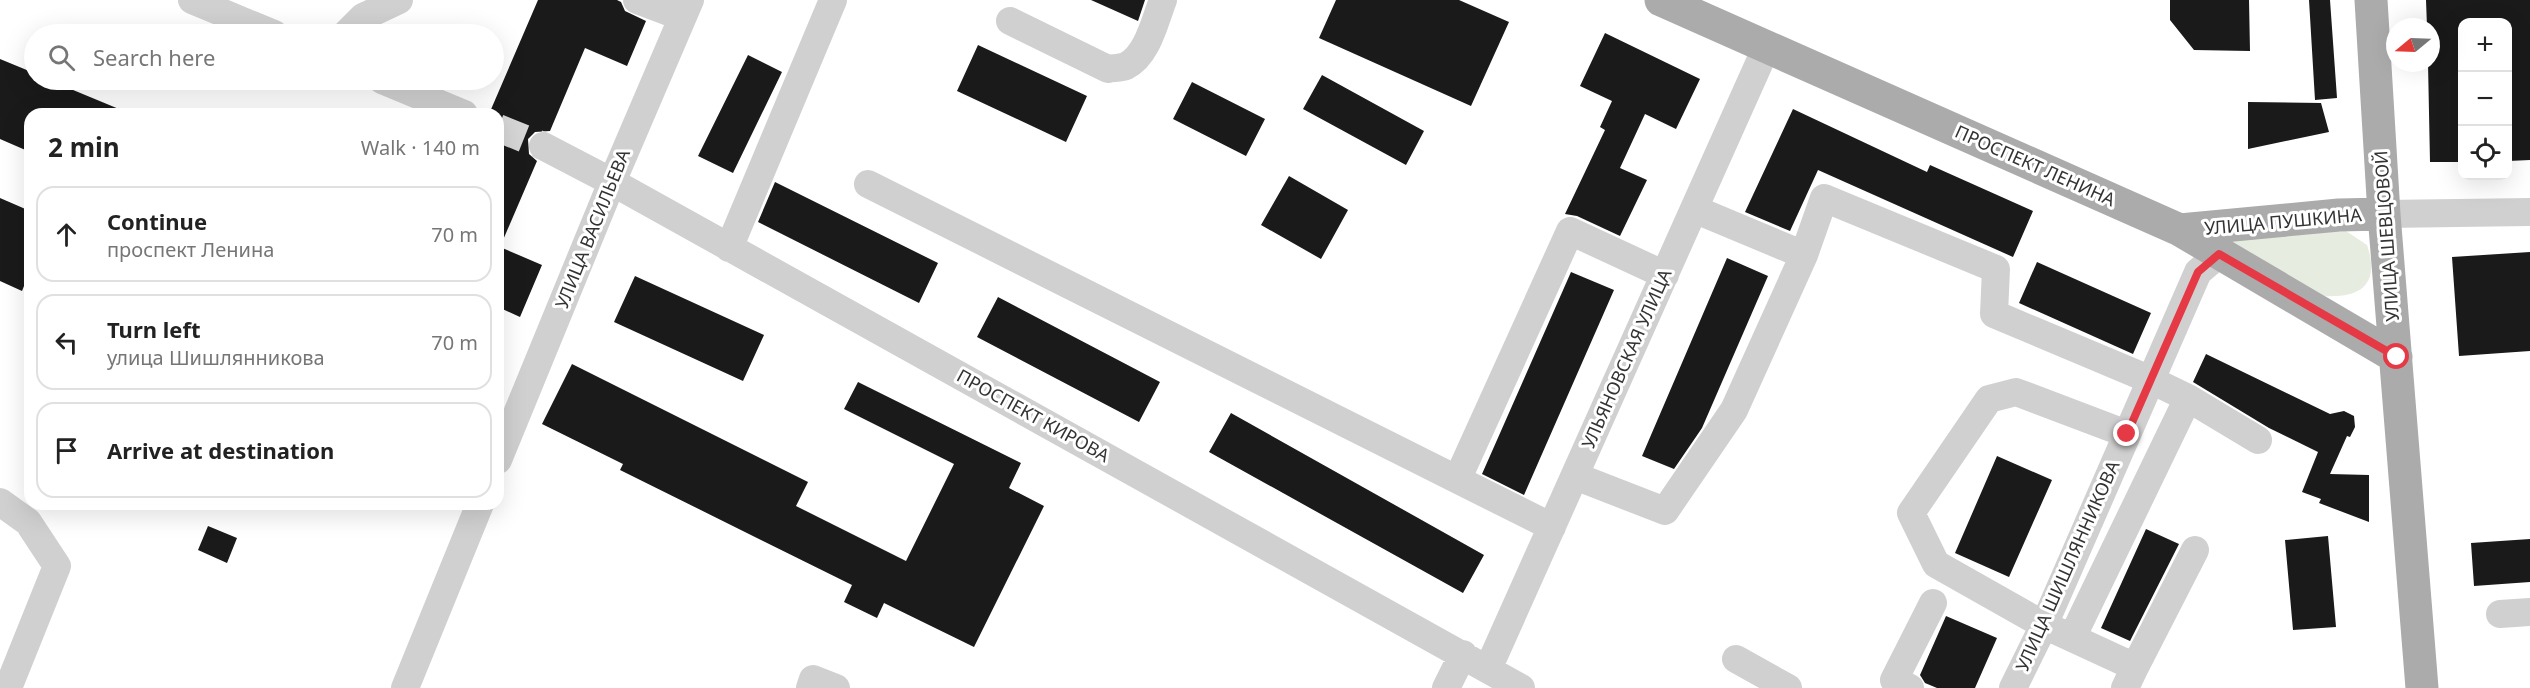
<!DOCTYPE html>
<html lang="en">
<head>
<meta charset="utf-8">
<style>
  :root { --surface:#fff; --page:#f2f2f2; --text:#222; --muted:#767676; --line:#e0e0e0 }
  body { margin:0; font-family:"Noto Sans",sans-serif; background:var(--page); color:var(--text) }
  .controls { position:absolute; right:18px; top:18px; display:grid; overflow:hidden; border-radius:12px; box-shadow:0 6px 24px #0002 }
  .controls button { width:54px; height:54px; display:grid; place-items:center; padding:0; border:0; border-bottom:2px solid var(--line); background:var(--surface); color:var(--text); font:30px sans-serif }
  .compass { position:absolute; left:2386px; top:18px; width:54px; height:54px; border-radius:50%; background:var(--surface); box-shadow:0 6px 24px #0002; rotate:251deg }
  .stop { position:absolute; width:18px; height:18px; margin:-14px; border:4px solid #e63946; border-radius:50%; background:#fff }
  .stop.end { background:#e63946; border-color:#fff; box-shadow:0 2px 6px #0008 }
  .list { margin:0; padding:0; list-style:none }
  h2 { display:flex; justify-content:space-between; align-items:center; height:78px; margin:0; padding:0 24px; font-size:26px }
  h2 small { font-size:20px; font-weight:400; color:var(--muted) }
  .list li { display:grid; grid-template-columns:39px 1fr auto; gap:18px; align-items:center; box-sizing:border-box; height:96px; margin:0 12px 12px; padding:0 12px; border:2px solid var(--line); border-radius:18px }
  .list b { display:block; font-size:22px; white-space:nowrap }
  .list p { margin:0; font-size:20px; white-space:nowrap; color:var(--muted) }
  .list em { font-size:20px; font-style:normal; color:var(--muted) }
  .icon { flex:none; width:33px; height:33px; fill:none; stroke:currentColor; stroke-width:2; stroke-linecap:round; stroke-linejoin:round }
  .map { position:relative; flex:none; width:2530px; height:688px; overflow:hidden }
  .search { position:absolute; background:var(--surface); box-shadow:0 6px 24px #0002; left:24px; top:24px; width:480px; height:66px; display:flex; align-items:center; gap:15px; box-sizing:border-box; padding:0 21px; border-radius:33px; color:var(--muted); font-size:22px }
  .panel { position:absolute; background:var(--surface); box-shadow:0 6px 24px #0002; left:24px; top:108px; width:480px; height:402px; border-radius:18px }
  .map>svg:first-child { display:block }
  .green { fill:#e6ecdf }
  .building { fill:#1a1a1a }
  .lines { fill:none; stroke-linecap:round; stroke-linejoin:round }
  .minor-tunnel { stroke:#d6d6d6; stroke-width:28; stroke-dasharray:28 14; stroke-linecap:butt }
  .minor { stroke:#d0d0d0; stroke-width:28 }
  .major { stroke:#ababab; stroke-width:33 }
  .route { stroke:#e63946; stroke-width:8 }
  .labels { text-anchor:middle; stroke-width:6; stroke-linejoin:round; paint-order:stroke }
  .street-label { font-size:18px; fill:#333; stroke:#fff }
</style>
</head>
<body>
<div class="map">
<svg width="2530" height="688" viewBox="0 0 2530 688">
  <rect width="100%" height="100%" fill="#fff"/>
  <path class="green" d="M2346,231L2367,245C2380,283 2362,298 2325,296L2226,239Z"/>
  <path class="building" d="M538,0H617L621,2L625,11L646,21L627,66L585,48L550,131L535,132L528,139L529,154L537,161L500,247L542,265L520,317L498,307V114H489Z
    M1091,0H1145L1138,21Z
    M1336,0H1459L1509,22L1471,106L1319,38Z
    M2170,0H2249L2250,51L2194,50L2170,20Z
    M2309,0H2330L2337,98L2315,100Z
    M2426,0H2530V160L2508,161V22H2463V162H2430L2428,63H2431V27H2427Z
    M1605,33L1700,79L1676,129L1645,114L1620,168L1647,180L1620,236L1577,216L1565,214L1605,130L1600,127L1612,101L1580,86Z
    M978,45L1087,96L1066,142L957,91Z
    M748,55L782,72L733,173L698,156Z
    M0,59L34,73V80H49L131,114H30V152L0,139Z
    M1322,75L1424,131L1406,165L1303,109Z
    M1192,82L1265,119L1246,156L1173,119Z
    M2248,102L2321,103L2329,132L2248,149Z
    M1793,109L1927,172L1930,165L2033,211L2013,257L1818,170L1790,231L1745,212Z
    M1289,176L1348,210L1321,259L1261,225Z
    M775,182L938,263L919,303L758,222Z
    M0,198L30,211V271L22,291L0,281Z
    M2530,252V351L2459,356L2452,257Z
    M1727,258L1768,276L1702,428L1674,469L1642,456Z
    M2037,262L2151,313L2133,354L2019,303Z
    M1571,272L1614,290L1524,495L1482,474Z
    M635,276L764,335L743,381L614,322Z
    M998,297L1160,382L1139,422L977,337Z
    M2206,354L2330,414L2344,411L2354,416L2355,427L2350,437L2347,436L2330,474L2369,475V522L2319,503L2321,499L2302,492L2318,452L2269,428L2193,382Z
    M572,364L808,482L796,506L906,561L954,464L844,409L858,382L1021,463L1009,488L1044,506L974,647L884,603L877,618L844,602L852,585L620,470L623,464L542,424Z
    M1231,413L1484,555L1463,593L1209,452Z
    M1997,456L2052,480L2009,577L1955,553Z
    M208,526L237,538L227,563L198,550Z
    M2146,529L2179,544L2130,641L2101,628Z
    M2328,536L2336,627L2293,630L2285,540Z
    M2530,539V582L2474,586L2471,543Z
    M1946,616L1997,638L1975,688H1937L1925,683L1920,675Z"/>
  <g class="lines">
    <path class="minor-tunnel" d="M498,128L543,146"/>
    <path class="minor" d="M192,0L274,34
      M637,0L682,17
      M1010,21L1108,69C1113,68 1121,68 1126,66C1148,55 1155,20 1163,0
      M346,34L363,17L399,0
      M382,80L464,114
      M543,146L612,182L1521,688
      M868,184L1552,527
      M1694,209L1804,255
      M2384,214L2530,212
      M729,248L833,0
      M498,460L612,182L690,0
      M1575,476L1665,511L1734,410L1804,255L1824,198L1996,269L1994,314L2151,380L2188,398L2258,440
      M1458,478L1570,231L1665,275
      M0,502L28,522L57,566L8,688
      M2500,614L2530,612
      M2072,638L2188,398
      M1736,659L1788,688
      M2135,667L2195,550
      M1488,669L1766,48
      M405,688L480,504
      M810,688L813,679L836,688
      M1446,688L1463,654
      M1910,688L1894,680L1933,603
      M2013,688L2044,625L2198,272L2219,254
      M2125,688L2135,667L2044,625L1936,564L1911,513L1989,399L2016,392L2127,434"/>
    <path class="major" d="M1661,0L2180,230L2396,357
      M2371,0L2384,214L2422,688
      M2180,230L2339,215L2384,214"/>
  </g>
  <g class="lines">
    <path class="route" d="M2127,434L2198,272L2219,254L2397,357"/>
  </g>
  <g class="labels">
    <g class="street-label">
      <text transform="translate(2035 166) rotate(24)" y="6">ПРОСПЕКТ ЛЕНИНА</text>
      <text transform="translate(2283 222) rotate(-5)" y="6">УЛИЦА ПУШКИНА</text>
      <text transform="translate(593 229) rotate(-68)" y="6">УЛИЦА ВАСИЛЬЕВА</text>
      <text transform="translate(2387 236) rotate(-94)" y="6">УЛИЦА ШЕВЦОВОЙ</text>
      <text transform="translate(1627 359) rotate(-66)" y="6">УЛЬЯНОВСКАЯ УЛИЦА</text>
      <text transform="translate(1033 416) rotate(29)" y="6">ПРОСПЕКТ КИРОВА</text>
      <text transform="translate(2068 566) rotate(-66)" y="6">УЛИЦА ШИШЛЯННИКОВА</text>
    </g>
  </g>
</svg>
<div class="controls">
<button>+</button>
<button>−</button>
<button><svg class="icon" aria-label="locate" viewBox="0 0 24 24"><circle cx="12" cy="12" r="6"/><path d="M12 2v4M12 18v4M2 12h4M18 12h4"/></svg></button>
</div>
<svg class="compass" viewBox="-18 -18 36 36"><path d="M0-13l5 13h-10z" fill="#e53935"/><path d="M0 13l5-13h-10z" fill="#767676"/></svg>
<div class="stop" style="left:2397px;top:357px"></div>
<div class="stop end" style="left:2127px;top:434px"></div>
<div class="search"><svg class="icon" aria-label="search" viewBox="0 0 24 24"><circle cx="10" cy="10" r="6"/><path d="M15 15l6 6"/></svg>Search here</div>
<section class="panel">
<h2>2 min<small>Walk · 140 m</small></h2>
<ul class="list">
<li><svg class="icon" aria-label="ahead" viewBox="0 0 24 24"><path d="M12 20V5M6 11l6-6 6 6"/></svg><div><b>Continue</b><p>проспект Ленина</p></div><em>70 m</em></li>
<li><svg class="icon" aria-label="left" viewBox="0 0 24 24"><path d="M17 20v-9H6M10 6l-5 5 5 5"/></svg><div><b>Turn left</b><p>улица Шишлянникова</p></div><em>70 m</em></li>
<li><svg class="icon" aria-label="arrive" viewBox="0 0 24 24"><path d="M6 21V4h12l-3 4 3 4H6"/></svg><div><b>Arrive at destination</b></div></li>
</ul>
</section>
</div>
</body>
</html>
